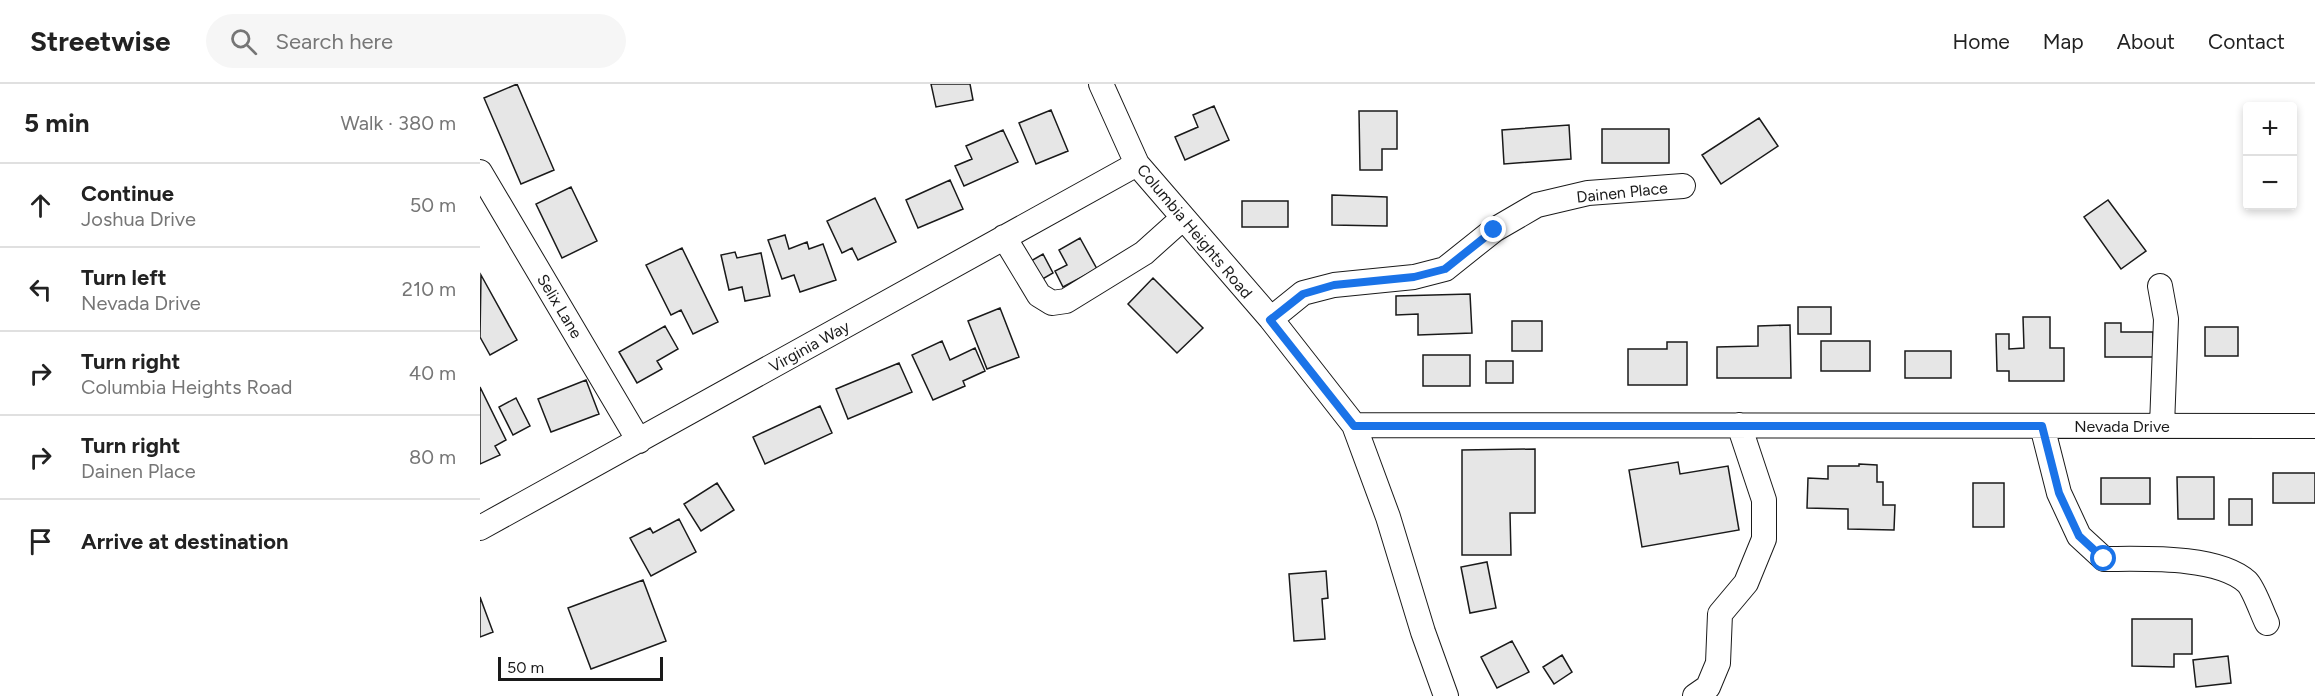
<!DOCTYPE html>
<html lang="en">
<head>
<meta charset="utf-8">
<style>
  :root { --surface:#fff; --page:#f6f6f6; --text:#222; --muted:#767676; --line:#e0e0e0 }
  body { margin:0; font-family:Figtree,sans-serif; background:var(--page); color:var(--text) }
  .controls { position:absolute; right:18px; top:18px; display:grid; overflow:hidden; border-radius:6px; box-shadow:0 3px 9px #0003 }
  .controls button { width:54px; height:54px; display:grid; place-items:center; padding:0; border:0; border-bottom:2px solid var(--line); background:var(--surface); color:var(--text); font:30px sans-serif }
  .scale { position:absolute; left:18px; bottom:15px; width:165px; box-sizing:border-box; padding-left:6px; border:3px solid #1a1a1a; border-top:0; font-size:16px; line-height:21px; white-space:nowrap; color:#1a1a1a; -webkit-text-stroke:4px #fff; paint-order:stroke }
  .stop { position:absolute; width:18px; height:18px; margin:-14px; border:4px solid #1a73e8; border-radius:50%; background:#fff }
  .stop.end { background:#1a73e8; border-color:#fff; box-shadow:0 2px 6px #0008 }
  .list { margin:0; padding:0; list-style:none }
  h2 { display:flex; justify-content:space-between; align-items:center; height:78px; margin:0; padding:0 24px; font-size:26px }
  h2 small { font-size:20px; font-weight:400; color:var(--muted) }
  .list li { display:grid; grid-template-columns:39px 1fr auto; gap:18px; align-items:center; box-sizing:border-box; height:84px; padding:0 24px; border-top:2px solid var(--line) }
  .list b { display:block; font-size:22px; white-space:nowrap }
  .list p { margin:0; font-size:20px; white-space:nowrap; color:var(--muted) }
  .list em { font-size:20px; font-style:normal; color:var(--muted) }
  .icon { flex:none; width:33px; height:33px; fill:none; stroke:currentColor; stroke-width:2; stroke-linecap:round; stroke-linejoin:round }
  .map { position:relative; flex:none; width:1835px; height:612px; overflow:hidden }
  header { display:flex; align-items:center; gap:36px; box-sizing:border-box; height:84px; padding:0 30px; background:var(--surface); border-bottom:2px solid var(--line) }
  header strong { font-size:28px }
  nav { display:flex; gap:33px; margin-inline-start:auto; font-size:21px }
  .search { width:420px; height:54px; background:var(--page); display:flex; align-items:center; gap:15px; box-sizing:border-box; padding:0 21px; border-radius:33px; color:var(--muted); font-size:22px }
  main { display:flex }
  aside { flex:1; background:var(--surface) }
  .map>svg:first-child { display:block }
  .building { fill:#e6e6e6; stroke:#1a1a1a; stroke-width:1.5 }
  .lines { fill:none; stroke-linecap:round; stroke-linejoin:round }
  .minor-casing { stroke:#1a1a1a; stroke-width:26 }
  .minor { stroke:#fff; stroke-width:24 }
  .route { stroke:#1a73e8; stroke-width:8 }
  .labels { text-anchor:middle; stroke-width:4.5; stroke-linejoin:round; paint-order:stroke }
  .street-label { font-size:16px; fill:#1a1a1a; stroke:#fff }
</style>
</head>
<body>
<header>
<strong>Streetwise</strong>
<div class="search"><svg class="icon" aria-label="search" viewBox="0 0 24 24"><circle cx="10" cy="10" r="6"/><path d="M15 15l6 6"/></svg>Search here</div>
<nav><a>Home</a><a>Map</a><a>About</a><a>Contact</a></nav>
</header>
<main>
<aside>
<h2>5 min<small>Walk · 380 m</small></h2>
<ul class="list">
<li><svg class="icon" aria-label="ahead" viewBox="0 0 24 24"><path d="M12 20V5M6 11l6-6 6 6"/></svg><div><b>Continue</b><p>Joshua Drive</p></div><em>50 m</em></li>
<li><svg class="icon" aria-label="left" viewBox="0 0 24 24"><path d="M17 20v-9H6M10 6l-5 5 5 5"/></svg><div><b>Turn left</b><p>Nevada Drive</p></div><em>210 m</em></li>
<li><svg class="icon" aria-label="right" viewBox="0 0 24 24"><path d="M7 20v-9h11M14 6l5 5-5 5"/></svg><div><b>Turn right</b><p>Columbia Heights Road</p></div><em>40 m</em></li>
<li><svg class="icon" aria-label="right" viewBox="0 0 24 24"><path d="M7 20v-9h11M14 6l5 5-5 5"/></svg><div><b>Turn right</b><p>Dainen Place</p></div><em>80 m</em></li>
<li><svg class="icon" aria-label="arrive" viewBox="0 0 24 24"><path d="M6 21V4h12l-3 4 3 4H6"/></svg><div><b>Arrive at destination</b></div></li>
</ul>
</aside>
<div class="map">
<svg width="1835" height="612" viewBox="0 0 1835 612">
  <rect width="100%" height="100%" fill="#fff"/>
  <path class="building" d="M37,0L74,86L41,100L4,14Z
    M451,0H490L493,16L456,23Z
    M734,22L749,56L705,76L695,53L718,43L713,31Z
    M571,26L588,67L556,80L539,39Z
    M879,27H917V65H902V86H880Z
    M1279,34L1298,62L1241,100L1222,71Z
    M1089,41L1091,75L1024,80L1022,46Z
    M1122,45H1189V79H1122Z
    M523,46L538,78L484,102L475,82L492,75L486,62Z
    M470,96L483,125L438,144L426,116Z
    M91,103L117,157L82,174L56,120Z
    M852,111L907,113V142L852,141Z
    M395,114L416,158L378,176L372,164L362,169L347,137Z
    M1628,116L1666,167L1641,185L1604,133Z
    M762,117H808V143H762Z
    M305,151L309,165L327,158L329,165L343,160L356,196L320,208L314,191L302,195L288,156Z
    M600,154L617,185L583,203L575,187L587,181L579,166Z
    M202,164L238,238L213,250L201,226L191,231L166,181Z
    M255,168L257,174L281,169L290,212L265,217L262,203L249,206L241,171Z
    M563,170L573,189L554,200L544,181Z
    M1,191L37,256L10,271L0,253Z
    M673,194L723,244L697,269L648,220Z
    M990,210L992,249L938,251V230L916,231V212Z
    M1318,223H1351V250H1318Z
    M520,224L539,273L507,285L488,237Z
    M1543,233H1570V264H1584V297H1529V287H1517L1516,250H1529V265L1544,264Z
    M1032,237H1062V267H1032Z
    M1625,239H1641V248H1673V273H1625Z
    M1310,241L1311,294H1237V263L1278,262V242Z
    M185,242L198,265L177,277L182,285L157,299L139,268Z
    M1725,243H1758V272H1725Z
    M462,257L470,276L495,264L505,287L483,297L485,302L453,316L432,271Z
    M1341,257H1390V287H1341Z
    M1187,258H1207V301H1148V265H1187Z
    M1425,267H1471V294H1425Z
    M943,271H990V302H943Z
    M1006,277H1033V299H1006Z
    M419,279L432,308L368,335L356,305Z
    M106,296L119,330L71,348L58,315Z
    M0,303L26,356L15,362L20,371L0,380Z
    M36,314L50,342L33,351L19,323Z
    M340,322L352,349L285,380L273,353Z
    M1055,365V429H1030L1031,471H982V366Z
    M1198,378L1200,390L1248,382L1259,446L1162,463L1149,386Z
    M1379,380L1397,381V398H1403V421H1415L1414,446L1368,445V425L1327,424L1328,394L1348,395V382H1379Z
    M1793,389H1835V419H1793Z
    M1697,393H1734V435H1698Z
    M1621,394H1670V420H1621Z
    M237,399L254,426L221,447L204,420Z
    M1493,399H1524V443H1493Z
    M1749,415H1772V441H1749Z
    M199,435L216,468L171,492L150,454L170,444L173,449Z
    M1007,478L1016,524L990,529L981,483Z
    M846,487L848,514L842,515L845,555L814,557L809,490Z
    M163,496L186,557L111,585L88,524Z
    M0,513L13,548L0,553Z
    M1652,535H1712V570H1694V583L1652,582Z
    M1032,557L1049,588L1017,604L1001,573Z
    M1082,571L1092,588L1074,600L1063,583Z
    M1748,572L1751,599L1716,603L1713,576Z"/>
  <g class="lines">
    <defs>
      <path id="minor" d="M621,0L657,80L791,235L874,341L908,433L943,548L966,612
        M0,88L159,357
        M524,153L559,211L572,219L586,217L664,169L703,134
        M1680,202L1686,235L1682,342
        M791,235L823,209L854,201L934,193L965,185L1014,146L1057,121L1108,109L1203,102
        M874,341L1835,342
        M1562,342L1579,409L1599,452L1624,475C1662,475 1737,471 1767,498C1774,505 1782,529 1787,539
        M0,444L657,80
        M1215,612L1228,603L1238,579L1240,530L1266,499L1284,455V416L1259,341"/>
    </defs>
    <use href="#minor" class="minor-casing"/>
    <use href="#minor" class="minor"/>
  </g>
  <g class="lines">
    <path class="route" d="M1014,146L965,185L934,193L854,201L823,210L790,236L874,342H1562L1579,409L1599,452L1624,475"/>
  </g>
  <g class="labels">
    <g class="street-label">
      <text transform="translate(1142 108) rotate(-6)" y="6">Dainen Place</text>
      <text transform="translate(715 147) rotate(50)" y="6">Columbia Heights Road</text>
      <text transform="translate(80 222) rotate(59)" y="6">Selix Lane</text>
      <text transform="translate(329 262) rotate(-29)" y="6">Virginia Way</text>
      <text x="1642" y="348">Nevada Drive</text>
    </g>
  </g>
</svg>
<div class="controls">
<button>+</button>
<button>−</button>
</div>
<div class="scale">50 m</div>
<div class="stop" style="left:1624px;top:475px"></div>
<div class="stop end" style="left:1014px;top:146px"></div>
</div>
</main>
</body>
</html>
